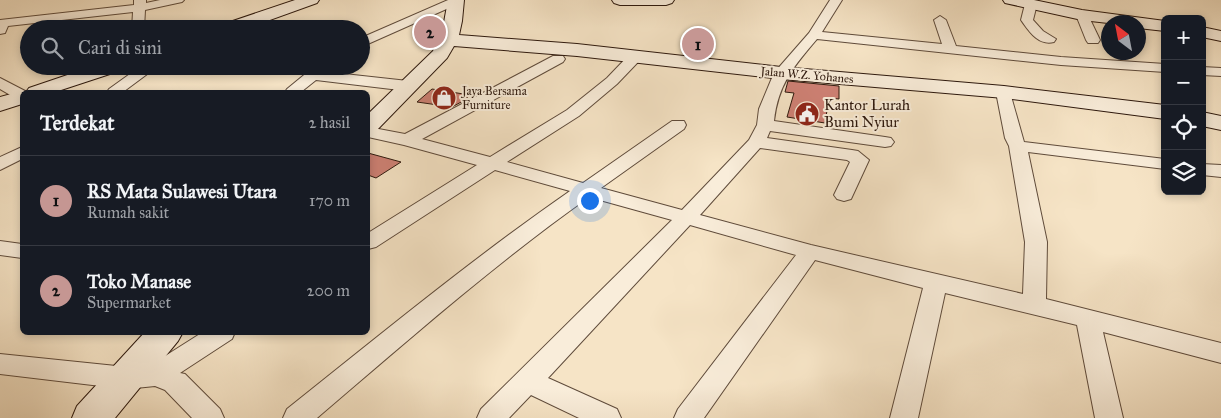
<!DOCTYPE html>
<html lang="id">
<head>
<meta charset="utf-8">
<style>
  :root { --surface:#171b24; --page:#20242c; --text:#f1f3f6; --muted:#9ea1a6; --line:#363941; --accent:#c59692 }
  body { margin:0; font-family:"IM FELL Great Primer",serif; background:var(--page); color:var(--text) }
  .controls { position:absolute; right:15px; top:15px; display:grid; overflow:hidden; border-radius:8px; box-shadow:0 2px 8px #0003 }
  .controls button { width:45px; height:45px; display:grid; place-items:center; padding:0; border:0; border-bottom:1px solid var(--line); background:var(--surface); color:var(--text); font:25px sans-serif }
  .compass { position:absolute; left:1101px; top:15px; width:45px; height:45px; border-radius:50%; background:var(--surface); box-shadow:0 2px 8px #0003; rotate:328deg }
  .you { position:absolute; left:589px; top:200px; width:18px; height:18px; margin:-12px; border:4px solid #fff; border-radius:50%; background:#1a73e8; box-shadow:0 0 0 8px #1a73e833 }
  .badge { display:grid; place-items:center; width:32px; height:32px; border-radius:50%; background:var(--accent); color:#111; font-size:16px; font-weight:700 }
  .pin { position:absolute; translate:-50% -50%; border:2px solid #fff; box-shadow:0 1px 5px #0006 }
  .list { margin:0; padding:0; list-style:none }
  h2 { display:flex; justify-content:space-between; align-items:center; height:65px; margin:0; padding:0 20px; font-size:21px }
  h2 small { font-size:16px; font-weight:400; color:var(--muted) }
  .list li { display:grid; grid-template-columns:32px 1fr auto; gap:15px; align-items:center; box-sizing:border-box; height:90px; padding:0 20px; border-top:1px solid var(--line) }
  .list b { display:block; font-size:19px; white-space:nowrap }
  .list p { margin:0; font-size:16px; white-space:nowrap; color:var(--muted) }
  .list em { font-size:16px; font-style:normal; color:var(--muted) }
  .icon { flex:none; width:28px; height:28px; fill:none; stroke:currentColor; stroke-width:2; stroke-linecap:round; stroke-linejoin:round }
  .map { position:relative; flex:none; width:1221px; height:418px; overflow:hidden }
  .search { position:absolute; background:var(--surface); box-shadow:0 2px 8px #0003; left:20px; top:20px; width:350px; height:55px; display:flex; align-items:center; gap:12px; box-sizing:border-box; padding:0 18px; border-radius:28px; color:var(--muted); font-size:19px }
  .panel { position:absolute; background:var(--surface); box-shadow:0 2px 8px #0003; left:20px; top:90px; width:350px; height:245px; border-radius:8px }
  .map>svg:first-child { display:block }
  .building { fill:#cf8175; stroke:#2d180d }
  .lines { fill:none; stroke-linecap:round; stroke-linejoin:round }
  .street-casing { stroke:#5f4b3b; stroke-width:2 }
  .secondary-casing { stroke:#2d180d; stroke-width:2 }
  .street { fill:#f9edda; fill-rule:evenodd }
  .secondary { fill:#f9edda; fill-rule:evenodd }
  .labels { text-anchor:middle; stroke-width:4; stroke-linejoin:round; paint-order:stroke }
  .far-street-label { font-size:12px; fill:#2d180d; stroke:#f9edda }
  .far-poi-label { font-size:12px; fill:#2d180d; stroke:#f9edda; text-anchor:start }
  .poi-label { font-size:15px; fill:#2d180d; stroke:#f9edda; text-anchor:start }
</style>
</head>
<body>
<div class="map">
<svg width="1221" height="418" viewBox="0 0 1221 418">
  <rect width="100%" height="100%" fill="#f6e4c6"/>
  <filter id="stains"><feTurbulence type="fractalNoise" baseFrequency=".004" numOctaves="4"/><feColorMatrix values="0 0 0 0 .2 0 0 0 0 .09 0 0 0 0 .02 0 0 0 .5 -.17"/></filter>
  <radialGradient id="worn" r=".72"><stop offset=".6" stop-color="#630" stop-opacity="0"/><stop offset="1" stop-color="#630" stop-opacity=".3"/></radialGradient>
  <path class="building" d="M788,81L839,86V99L829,98L825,123L787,117L794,93L785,92Z
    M432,89L470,95L463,101L452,107L417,102Z
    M368,153L401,162L376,178L368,175Z"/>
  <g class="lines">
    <defs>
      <path id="street" d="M134,0H146V3L160,0H184L182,2L145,10L144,29H132L133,12L8,26L5,33L0,34V20L134,5Z
        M448,0L462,1L460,3L361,47V38Z
        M830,0H842L822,32L942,44L934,20L940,16L946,20L956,46L1061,57L1165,64V72L1061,65L817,39C794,66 778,84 774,121L885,137L891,138L894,142L891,146L885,147L770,131L767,138L852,150L858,151L869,160L851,199L844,201L837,199L834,195L850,162L847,160L760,148L700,215L811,245L1023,294L1025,242L1009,146L1005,138L996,92L999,89H1009L1024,142L1165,159V169L1028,152L1047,242L1046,299L1221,343V363L1103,332L1123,418H1095L1077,325L945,293L918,418H890L923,288L815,260L704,418H674L678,409L796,255L690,225L548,378L617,409L621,418H579L531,395L509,418H477L481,409L672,220L589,197C493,265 406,342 317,418H283L287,409C380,335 472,259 570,191L495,170L376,247L368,249V233L477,165L404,145L368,137V127L405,134L553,56H563L565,59L563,62L422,139L490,157L567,110L607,78L630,54H640L642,57L640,60L617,84L579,116L507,162L583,183L672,121H684L686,125L684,129L601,188L682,210L749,140L757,125L759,109L774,73L809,33Z
        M1031,0L1037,4L1033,20L1043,31L1056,39L1054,42C1038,46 1029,31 1021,20L1025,4Z
        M1082,11L1088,15L1100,40L1098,43H1088L1086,40L1076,15Z
        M141,66H158L123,92H107L109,89Z
        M315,66H330L326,72L408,81L413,83L416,86L413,89L408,91L316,80L301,92H285L287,89Z
        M1202,67L1221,68V76L1202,75Z
        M0,78L27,92H22V101L17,99L0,89Z
        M22,147V159L0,170V157Z
        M1202,164L1221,165V177L1202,175Z
        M0,241L22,244V258L0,255Z
        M203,332H235L232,339L180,373L185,374L220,409L224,418H192L165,390L155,386L126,389L0,374V354L126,367L151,365Z"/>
      <path id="secondary" d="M295,0H319L317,3L245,29H218L221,25Z
        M448,0H464L462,21L459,35L577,44L781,67L1004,86L1165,105V119L1004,98L781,79L577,56L454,46L447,58L376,131L368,133V114L433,51L443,28Z
        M612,0H674L672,3L666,5H620L614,3Z
        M1003,0H1034L1082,10L1165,21V31L1138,28V22L1108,23L1082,20L1005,3Z
        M1202,27L1221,31V41L1202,37Z
        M94,66H125L122,70L55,92H22V104L0,111V97L22,91L26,92L29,88Z
        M1202,112L1221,116V130L1202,126Z
        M145,332H183L178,341L115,418H72L77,406Z"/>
    </defs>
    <use href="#street" class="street-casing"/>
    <use href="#secondary" class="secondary-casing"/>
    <use href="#street" class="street"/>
    <use href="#secondary" class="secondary"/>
  </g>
  <defs>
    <symbol id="shop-disc" viewBox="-11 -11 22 22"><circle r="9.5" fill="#8f2418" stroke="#f9edda"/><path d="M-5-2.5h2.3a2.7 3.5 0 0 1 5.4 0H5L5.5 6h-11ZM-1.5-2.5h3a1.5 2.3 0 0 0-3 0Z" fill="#fff"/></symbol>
    <symbol id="civic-disc" viewBox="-11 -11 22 22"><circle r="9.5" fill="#8f2418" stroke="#f9edda"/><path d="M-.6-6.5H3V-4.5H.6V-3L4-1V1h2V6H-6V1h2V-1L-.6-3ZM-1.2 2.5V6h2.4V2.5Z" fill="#fff"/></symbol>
  </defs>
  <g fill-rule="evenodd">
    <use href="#shop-disc" x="430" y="84" width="28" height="28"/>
    <use href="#civic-disc" x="793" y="100" width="28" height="28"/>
  </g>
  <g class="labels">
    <g class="far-street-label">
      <text transform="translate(807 75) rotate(5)" y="4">Jalan W.Z. Yohanes</text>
    </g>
    <g class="far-poi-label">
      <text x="462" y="95">Jaya Bersama<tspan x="462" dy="14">Furniture</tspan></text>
    </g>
    <g class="poi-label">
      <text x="824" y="110">Kantor Lurah<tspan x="824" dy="17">Bumi Nyiur</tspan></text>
    </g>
  </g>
  <rect width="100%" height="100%" filter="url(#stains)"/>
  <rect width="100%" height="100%" fill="url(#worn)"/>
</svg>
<div class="controls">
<button>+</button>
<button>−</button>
<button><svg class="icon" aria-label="locate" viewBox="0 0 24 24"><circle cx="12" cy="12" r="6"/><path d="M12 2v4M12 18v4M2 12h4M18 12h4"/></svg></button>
<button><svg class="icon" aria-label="layers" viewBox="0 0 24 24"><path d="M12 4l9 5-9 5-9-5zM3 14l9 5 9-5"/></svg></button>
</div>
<svg class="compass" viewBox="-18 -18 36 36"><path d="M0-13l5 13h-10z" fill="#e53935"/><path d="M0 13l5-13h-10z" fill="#9ea1a6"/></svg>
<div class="you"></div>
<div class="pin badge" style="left:698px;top:44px">1</div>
<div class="pin badge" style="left:430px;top:32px">2</div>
<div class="search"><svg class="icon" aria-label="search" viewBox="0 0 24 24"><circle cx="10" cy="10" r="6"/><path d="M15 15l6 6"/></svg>Cari di sini</div>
<section class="panel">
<h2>Terdekat<small>2 hasil</small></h2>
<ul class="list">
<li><span class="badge">1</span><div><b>RS Mata Sulawesi Utara</b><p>Rumah sakit</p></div><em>170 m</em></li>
<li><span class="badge">2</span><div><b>Toko Manase</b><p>Supermarket</p></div><em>200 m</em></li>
</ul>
</section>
</div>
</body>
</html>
